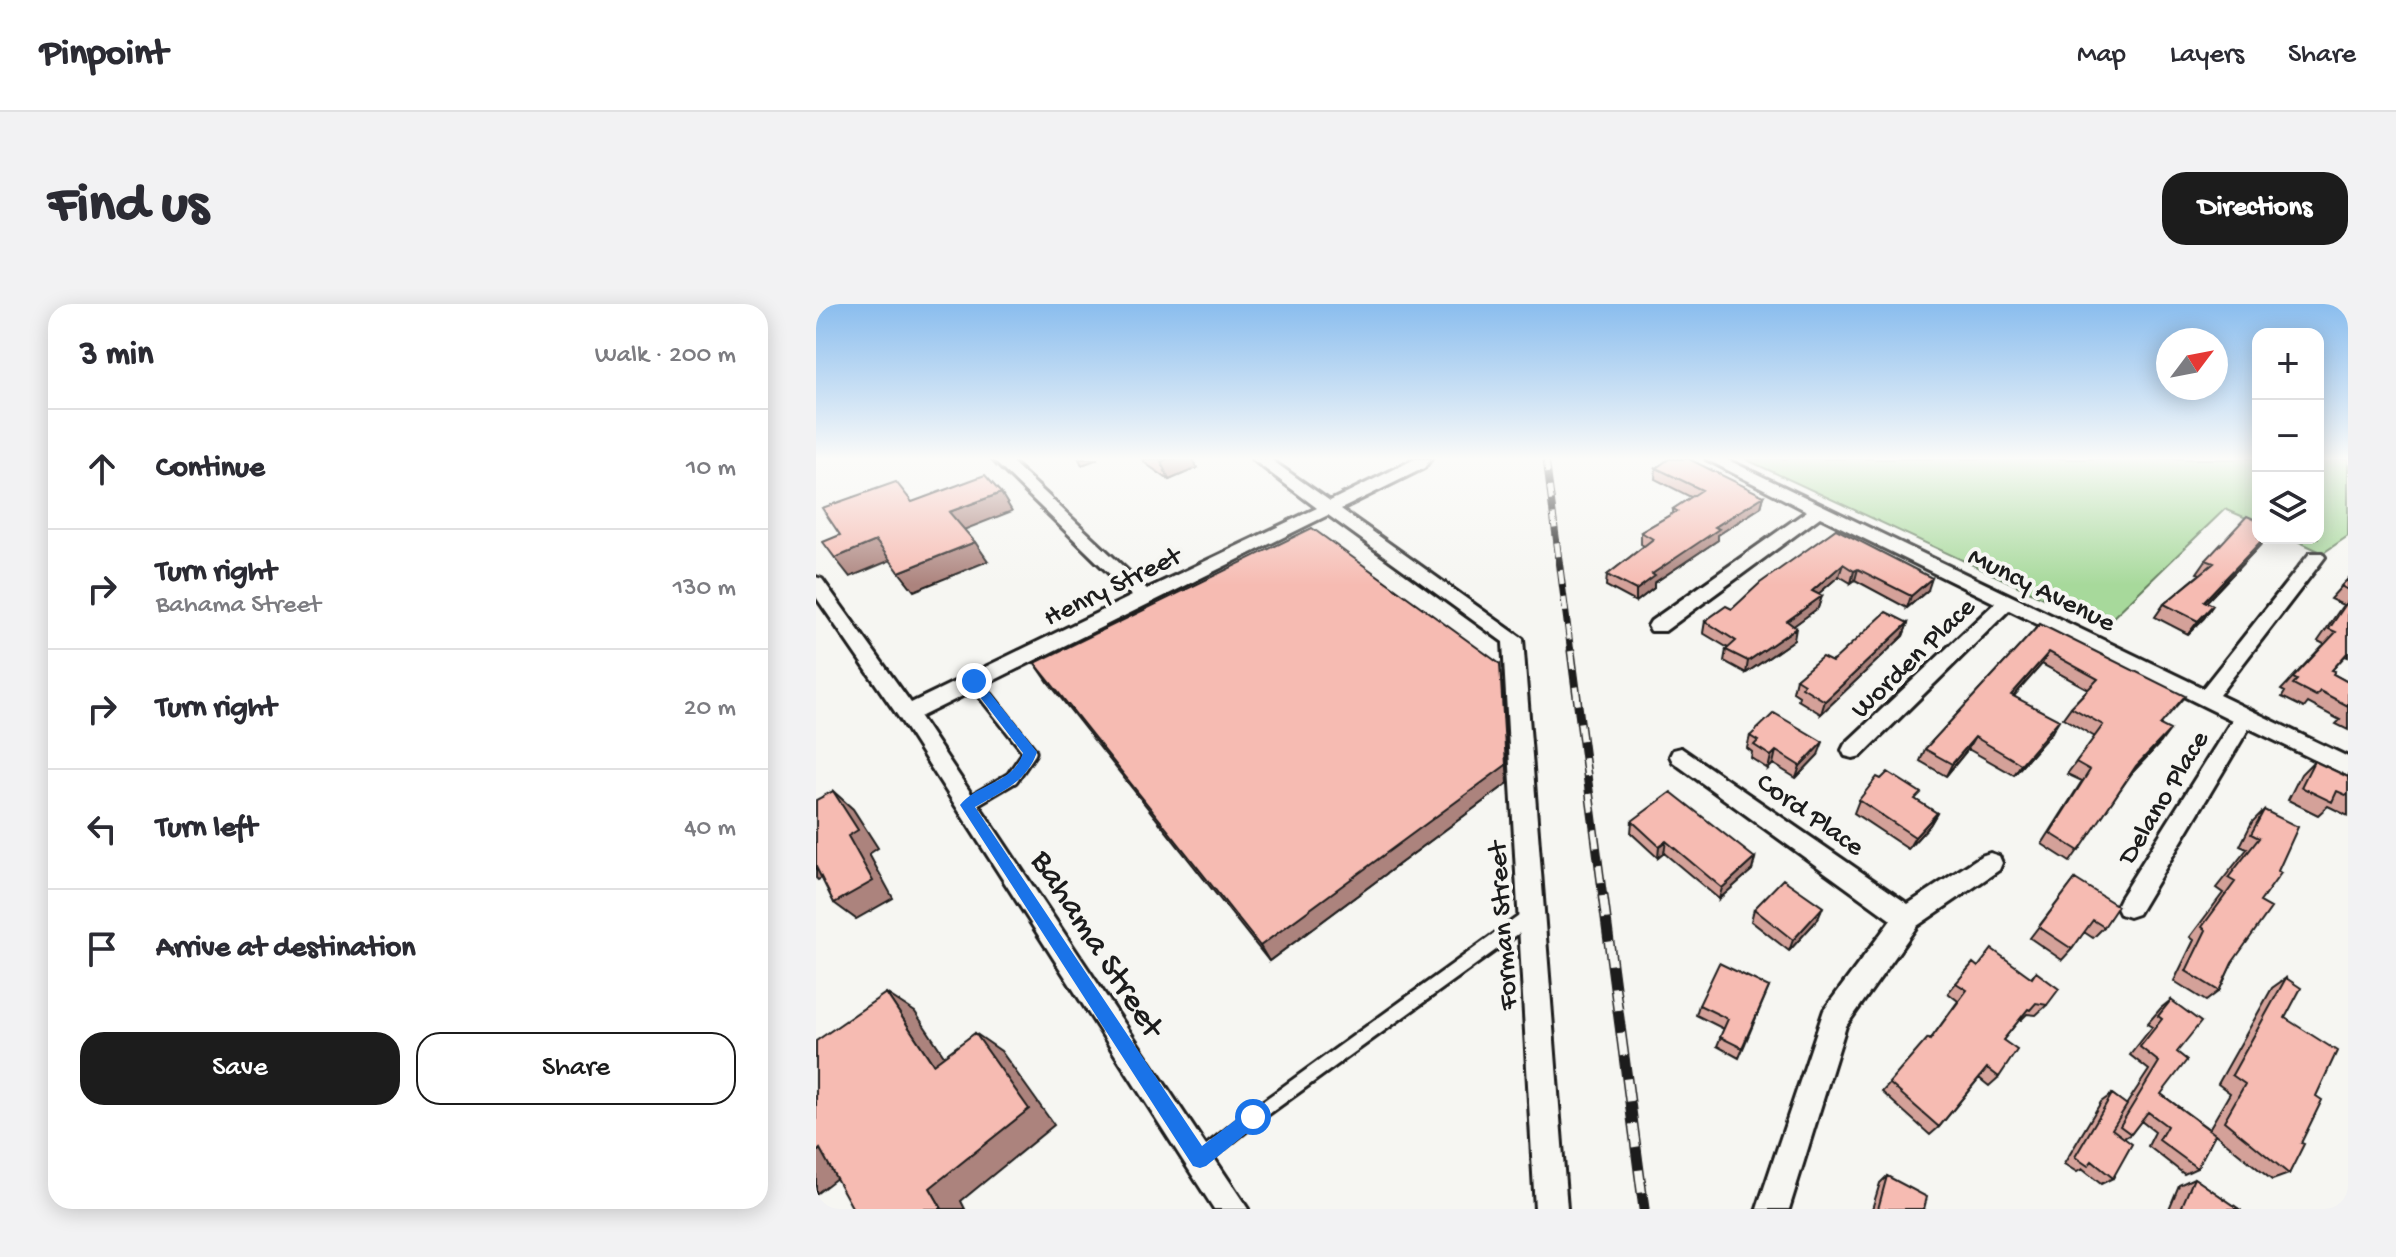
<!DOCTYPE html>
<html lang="en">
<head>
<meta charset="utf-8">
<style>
  :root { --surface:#fff; --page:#f2f2f3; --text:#2b2b33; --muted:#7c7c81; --line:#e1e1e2; --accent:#1c1c1c }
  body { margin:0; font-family:"Gochi Hand",sans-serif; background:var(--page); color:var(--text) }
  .controls { position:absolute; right:24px; top:24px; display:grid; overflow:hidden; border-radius:16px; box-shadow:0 4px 20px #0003 }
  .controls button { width:72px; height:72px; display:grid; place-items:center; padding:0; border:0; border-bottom:2px solid var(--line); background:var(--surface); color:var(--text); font:40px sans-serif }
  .compass { position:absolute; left:1340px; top:24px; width:72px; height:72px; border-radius:50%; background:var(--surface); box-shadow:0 4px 20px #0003; rotate:58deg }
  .stop { position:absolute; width:24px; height:24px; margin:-18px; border:6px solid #1a73e8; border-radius:50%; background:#fff }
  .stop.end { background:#1a73e8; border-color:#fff; box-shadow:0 2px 8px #0008 }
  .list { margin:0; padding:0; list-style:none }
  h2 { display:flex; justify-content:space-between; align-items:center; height:104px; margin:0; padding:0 32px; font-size:34px }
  h2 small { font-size:26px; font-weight:400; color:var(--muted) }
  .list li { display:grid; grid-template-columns:52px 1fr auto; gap:24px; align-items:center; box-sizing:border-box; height:120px; padding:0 32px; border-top:2px solid var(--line) }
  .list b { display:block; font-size:30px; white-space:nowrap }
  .list p { margin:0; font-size:26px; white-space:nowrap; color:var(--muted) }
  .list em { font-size:26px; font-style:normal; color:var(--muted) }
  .actions { display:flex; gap:16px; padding:24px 32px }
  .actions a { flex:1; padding:18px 0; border:2px solid var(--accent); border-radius:24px; text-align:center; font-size:28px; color:var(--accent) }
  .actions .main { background:var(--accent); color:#fff }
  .icon { flex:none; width:44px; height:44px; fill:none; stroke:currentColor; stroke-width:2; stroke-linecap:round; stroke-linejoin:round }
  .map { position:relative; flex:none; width:1532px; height:905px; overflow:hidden; border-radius:24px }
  header { display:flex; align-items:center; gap:48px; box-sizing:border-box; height:112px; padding:0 40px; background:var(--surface); border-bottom:2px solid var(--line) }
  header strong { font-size:38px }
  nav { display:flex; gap:44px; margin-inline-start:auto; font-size:28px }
  .intro { display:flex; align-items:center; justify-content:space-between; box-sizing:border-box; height:192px; padding:0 48px }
  h1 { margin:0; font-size:56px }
  .button { padding:20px 36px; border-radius:24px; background:var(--accent); color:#fff; font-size:28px; font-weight:700 }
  main { display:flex; gap:48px; padding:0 48px }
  aside { flex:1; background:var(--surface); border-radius:24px; box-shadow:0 4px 20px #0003 }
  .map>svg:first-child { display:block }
  .green { fill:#a7d99b; stroke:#627a5c; stroke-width:2 }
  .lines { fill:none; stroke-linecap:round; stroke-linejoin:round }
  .service-far1-casing { stroke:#1c1c1c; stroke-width:17 }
  .service-casing { stroke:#1c1c1c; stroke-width:20 }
  .minor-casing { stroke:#1c1c1c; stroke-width:6 }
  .service-far1 { stroke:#f6f6f2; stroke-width:11 }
  .service { stroke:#f6f6f2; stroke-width:14 }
  .minor { fill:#f6f6f2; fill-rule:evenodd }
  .rail-far2-casing { stroke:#1c1c1c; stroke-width:7 }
  .rail-far1-casing { stroke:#1c1c1c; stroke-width:9 }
  .rail-casing { stroke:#1c1c1c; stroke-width:11 }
  .rail-far2 { stroke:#f6f6f2; stroke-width:5; stroke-dasharray:14; stroke-linecap:butt }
  .rail-far1 { stroke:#f6f6f2; stroke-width:6; stroke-dasharray:18; stroke-linecap:butt }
  .rail { stroke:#f6f6f2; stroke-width:8; stroke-dasharray:23; stroke-linecap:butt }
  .wall { fill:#d4a199; stroke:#1c1c1c; stroke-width:2 }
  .shaded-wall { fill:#ac837d; stroke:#1c1c1c; stroke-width:2 }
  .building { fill:#f6bbb2; stroke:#1c1c1c; stroke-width:2 }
  .route { fill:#1a73e8 }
  .labels { text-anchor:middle; stroke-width:8; stroke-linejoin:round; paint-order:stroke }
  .street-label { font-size:28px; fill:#1c1c1c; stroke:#f6f6f2 }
  .near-street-label { font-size:34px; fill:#1c1c1c; stroke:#f6f6f2 }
</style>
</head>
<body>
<header>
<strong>Pinpoint</strong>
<nav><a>Map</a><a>Layers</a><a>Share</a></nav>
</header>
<div class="intro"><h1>Find us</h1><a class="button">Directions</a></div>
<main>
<aside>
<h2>3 min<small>Walk · 200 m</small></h2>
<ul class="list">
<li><svg class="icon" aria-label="ahead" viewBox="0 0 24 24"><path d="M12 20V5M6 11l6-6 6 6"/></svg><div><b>Continue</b></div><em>10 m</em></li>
<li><svg class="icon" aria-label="right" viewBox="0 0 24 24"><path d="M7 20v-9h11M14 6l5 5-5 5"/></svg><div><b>Turn right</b><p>Bahama Street</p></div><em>130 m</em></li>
<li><svg class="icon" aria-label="right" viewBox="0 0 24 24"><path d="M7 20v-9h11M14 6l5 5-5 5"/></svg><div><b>Turn right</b></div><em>20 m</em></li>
<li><svg class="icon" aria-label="left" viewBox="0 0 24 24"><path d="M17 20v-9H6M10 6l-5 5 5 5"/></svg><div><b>Turn left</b></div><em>40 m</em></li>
<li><svg class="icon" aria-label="arrive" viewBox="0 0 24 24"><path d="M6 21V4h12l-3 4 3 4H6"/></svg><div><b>Arrive at destination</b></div></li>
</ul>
<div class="actions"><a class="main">Save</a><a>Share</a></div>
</aside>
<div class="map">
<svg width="1532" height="905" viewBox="0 0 1532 905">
  <rect width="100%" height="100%" fill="#f6f6f2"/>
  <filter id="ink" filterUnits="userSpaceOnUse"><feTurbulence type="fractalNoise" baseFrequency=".0125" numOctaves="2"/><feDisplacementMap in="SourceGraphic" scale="16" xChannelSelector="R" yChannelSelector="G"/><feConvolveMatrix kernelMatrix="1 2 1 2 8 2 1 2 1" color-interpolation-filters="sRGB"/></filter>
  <g filter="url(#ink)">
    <path class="green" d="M929,155H1442V219L1409,205L1288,322Z
      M1502,155H1532V232L1507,249L1475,234H1502Z"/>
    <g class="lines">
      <defs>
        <path id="service-far1" d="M150,501L196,474L214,448L158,377"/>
        <path id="service" d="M384,855L437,813L715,612"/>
        <path id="minor" d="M176,155H193L331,285L501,204L436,155H454L514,197L599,155H615L608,164L525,205L707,335L751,905H719L687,338L512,211L104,413L432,905H398L84,415L0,293V273L6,275L95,399L316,292Z
          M890,155H910L1387,384L1494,249H1506L1509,253L1506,257L1403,391L1532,453V472L1433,424L1322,610L1313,613L1304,610L1300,602L1304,594L1416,416L1193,306L1045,452L1037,454L1029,452L1026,446L1029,440L1179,299L1004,213L849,327H835L832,322L835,317L991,207Z
          M865,444L1092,600L1165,552L1174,549L1183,552L1186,559L1183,566L1101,622L1030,722L973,905H941L1008,706L1075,616L857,458L854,452L857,446Z"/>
      </defs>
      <use href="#service-far1" class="service-far1-casing"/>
      <use href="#service" class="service-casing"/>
      <use href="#minor" class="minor-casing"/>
      <use href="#service-far1" class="service-far1"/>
      <use href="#service" class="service"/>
      <use href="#minor" class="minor"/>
      <defs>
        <path id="rail-far2" d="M730,155L755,349"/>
        <path id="rail-far1" d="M755,347L787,594"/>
        <path id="rail" d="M787,592L828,905"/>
      </defs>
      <use href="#rail-far2" class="rail-far2-casing"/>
      <use href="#rail-far1" class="rail-far1-casing"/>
      <use href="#rail" class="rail-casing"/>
      <use href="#rail-far2" class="rail-far2"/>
      <use href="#rail-far1" class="rail-far1"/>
      <use href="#rail" class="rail"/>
    </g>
    <path class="wall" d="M327,155H377L381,164L353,176L329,159Z
      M840,164L948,192L945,203L902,231V236L838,279V284L820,298L790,282L791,271L828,242L825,240V228L857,209V205L875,193L839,175Z
      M1020,225L1112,286L1091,304L1039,276L1035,279L1023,272L1002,290L1006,292L1002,304L977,322L978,336L930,369L908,357L910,346L912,344L887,329L889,317L916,305Z
      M1442,234H1451L1390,298L1397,301L1388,314L1372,330L1339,313L1348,300L1384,270L1381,269L1390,256Z
      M1532,275V353L1529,352L1516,366L1517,370L1532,378V426L1520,420L1524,416L1492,399L1488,404L1466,393L1469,388L1465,386L1508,340L1502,337L1527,301L1514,295Z
      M1092,319L1087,332L1005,410L982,396L983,392L977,388L980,375Z
      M1224,320L1345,421V438L1316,469L1254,558L1226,540L1266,477L1251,470L1279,433L1247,414L1255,403L1272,385L1226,360L1198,392L1236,428L1198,471L1152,445L1130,472L1104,457L1109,445Z
      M219,359L686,379L692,479L453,657L232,378Z
      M934,432L1002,451L980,474L957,460L952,465L935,454L936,448L931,444Z
      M1498,457L1532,473V512L1512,502L1502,511L1472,496L1485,470Z
      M1065,475L1121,509L1114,521L1092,545L1038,509L1043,496Z
      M1448,506L1444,598L1403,687L1390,697L1358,677L1378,636L1374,633L1407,589L1400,584L1431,545L1424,542L1436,518Z
      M816,517L939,554L936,566L903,595L848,549L842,554L815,529Z
      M1259,575L1288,623L1277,634L1268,628L1256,645L1246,656L1214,634Z
      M938,605L1002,615L973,647L935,617Z
      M1162,663L1215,673L1220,668L1231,701L1220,711L1211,710L1205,716H1203L1187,736L1183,773L1173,782L1163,774L1123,823L1114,831L1066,788L1114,736L1142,697L1132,689L1140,679Z
      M1470,674L1469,714L1500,792L1485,839L1473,870L1456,876L1399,830L1381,864L1368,870L1332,842L1339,828L1325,817L1315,830L1308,834L1297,874L1285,880L1266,865L1261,868L1248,860L1285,798L1296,790L1310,801L1333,766L1314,751L1336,723L1331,720L1345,704L1355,696L1361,748L1345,790L1393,825L1414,789L1402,780L1456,684Z
      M953,683L923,754L901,742L908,725L880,711L883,701Z
      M1071,872L1108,905H1056L1064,879Z
      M1378,874L1423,905H1353L1363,881Z"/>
    <path class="shaded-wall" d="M263,155H282L266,161Z
      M352,155H377L381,164L353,176L345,158Z
      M185,189L196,207L145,227L133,208Z
      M948,192L945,203L902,231V236L838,279V284L820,298V286L836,270L899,223Z
      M1448,234H1451L1379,310L1388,297Z
      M60,237L75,256L34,273L19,254Z
      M159,238L172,257L98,287L83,268Z
      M1027,260L1023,272L993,298L996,287Z
      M1042,265L1039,276L1035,279L1038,267Z
      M1116,274L1112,286L1091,304L1095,292Z
      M1006,292L1002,304L968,329L971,317Z
      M1397,301L1388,314L1372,330L1382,317Z
      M1092,319L1087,332L1005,410L1009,397Z
      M980,324L978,336L930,369L932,357Z
      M1233,348L1226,360L1189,402L1195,391Z
      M684,360L692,479L453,657L444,642Z
      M1243,416L1236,428L1198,471L1205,460Z
      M1354,426L1345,438L1311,474L1320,462Z
      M1159,433L1152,445L1130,472L1136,460Z
      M1007,438L1002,451L980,474L984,462Z
      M960,447L957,460L952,465L955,452Z
      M17,487L37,505L62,544L53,550L77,594L40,615L18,599Z
      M1121,509L1114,521L1092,545L1099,533Z
      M850,537L848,549L842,554L843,542Z
      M939,554L936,566L903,595L906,584Z
      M0,556L16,568L2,576L0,574Z
      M1007,603L1002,615L973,647L977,636Z
      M70,689L99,708L145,777L117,760Z
      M159,729L185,747L238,821L145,897L149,905H126L114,884Z
      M4,845L39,860L0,890V849Z"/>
    <path class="building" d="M853,155H873L948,192L899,223L903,225L836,270L839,272L820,286L791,271L837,235L825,228L861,207L857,205L886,186L840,164Z
      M169,171L185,189L133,208L159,238L83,268L60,237L19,254L7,238L24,231L6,204L80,178L96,198Z
      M1431,212L1442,217V234H1448L1388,297L1397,301L1382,317L1348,300L1398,259L1390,256Z
      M496,224L684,360L690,461L444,642L219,359Z
      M1020,225L1116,274L1095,292L1042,265L1038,267L1027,260L996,287L1006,292L971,317L980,324L932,357L910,346L920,337L889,317L910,302L916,305L944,279Z
      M1532,275V286L1525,282Z
      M1532,297V348L1516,366L1519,367L1517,370L1532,378V402L1504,387L1500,392L1477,380L1481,376L1477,374L1520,328L1513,325Z
      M1070,308L1092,319L1009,397L986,383L988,380L980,375L1006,353L1016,358Z
      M1224,320L1369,392L1344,421L1354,426L1320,462L1263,547L1234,529L1274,466L1260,458L1287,421L1255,403L1282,375L1233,348L1195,391L1243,416L1205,460L1159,433L1136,460L1109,445Z
      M958,409L1007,438L984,462L960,447L955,452L938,441L942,437L934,432Z
      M1498,457L1532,473V492L1521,487L1516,498L1485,483Z
      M1072,468L1105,489L1099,495L1121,509L1099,533L1043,496L1061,473L1065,475Z
      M17,487L42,526L32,532L57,577L18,599L0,563V496Z
      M855,488L939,554L906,584L850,537L843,542L816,517Z
      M1448,506L1482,523L1462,567L1465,569L1444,598L1455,604L1416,659L1403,687L1370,667L1390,626L1386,623L1419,578L1412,574L1443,534L1435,530Z
      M967,575L1007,603L977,636L938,605Z
      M1259,575L1302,602L1288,623L1277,616L1256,645L1223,623Z
      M1176,645L1216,674L1220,668L1243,685L1231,701L1220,699L1214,706L1212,705L1187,736L1201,746L1183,773L1171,764L1123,823L1073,779L1112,734L1114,736L1151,686L1140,679L1157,659L1162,663Z
      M903,659L953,683L926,744L904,733L912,715L883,701Z
      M1470,674L1485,684L1469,714L1521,747L1500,792L1506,796L1485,839L1488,840L1473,870L1408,817L1429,780L1416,771Z
      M70,689L117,760L159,729L213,805L114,884L126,905H37L4,845L0,849V737Z
      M1355,696L1385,718L1361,748L1371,756L1345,790L1399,830L1381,864L1343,836L1351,822L1332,808L1315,830L1304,822L1343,758L1324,743L1346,715L1342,712Z
      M1296,790L1311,801L1296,825L1316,840L1297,874L1276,857L1272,862L1259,853Z
      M1071,872L1111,893L1108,905H1062Z
      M1378,874L1423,905H1371L1366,902Z"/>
  </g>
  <linearGradient id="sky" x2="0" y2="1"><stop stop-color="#8abdee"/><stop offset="0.55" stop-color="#fbfbf9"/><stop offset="1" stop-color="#fbfbf9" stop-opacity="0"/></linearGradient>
  <rect width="1532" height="281" fill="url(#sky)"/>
  <path class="route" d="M158,373L162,374L221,448C211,478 185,488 159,503L386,842L431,807L437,804L443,807L446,813L443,819L390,862L384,864L377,862L144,501C161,479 197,480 207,449L154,380V374Z"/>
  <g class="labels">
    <g class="street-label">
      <text transform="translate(295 280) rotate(-26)" y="10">Henry Street</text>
      <text transform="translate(1227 283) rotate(26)" y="10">Muncy Avenue</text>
      <text transform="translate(1095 352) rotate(-44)" y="10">Worden Place</text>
      <text transform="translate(1345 492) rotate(-59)" y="10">Delano Place</text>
      <text transform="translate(996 508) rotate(35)" y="10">Cord Place</text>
      <text transform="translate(684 622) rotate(-94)" y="10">Forman Street</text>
    </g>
    <g class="near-street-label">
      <text transform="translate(284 638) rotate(57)" y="12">Bahama Street</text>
    </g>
  </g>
</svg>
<div class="controls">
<button>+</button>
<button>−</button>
<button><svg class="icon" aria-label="layers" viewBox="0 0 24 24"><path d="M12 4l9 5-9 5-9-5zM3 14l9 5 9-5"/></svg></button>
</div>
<svg class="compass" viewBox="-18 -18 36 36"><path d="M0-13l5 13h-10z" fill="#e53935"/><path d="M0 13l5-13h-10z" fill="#7c7c81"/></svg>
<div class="stop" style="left:437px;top:813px"></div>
<div class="stop end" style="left:158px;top:377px"></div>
</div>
</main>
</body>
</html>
